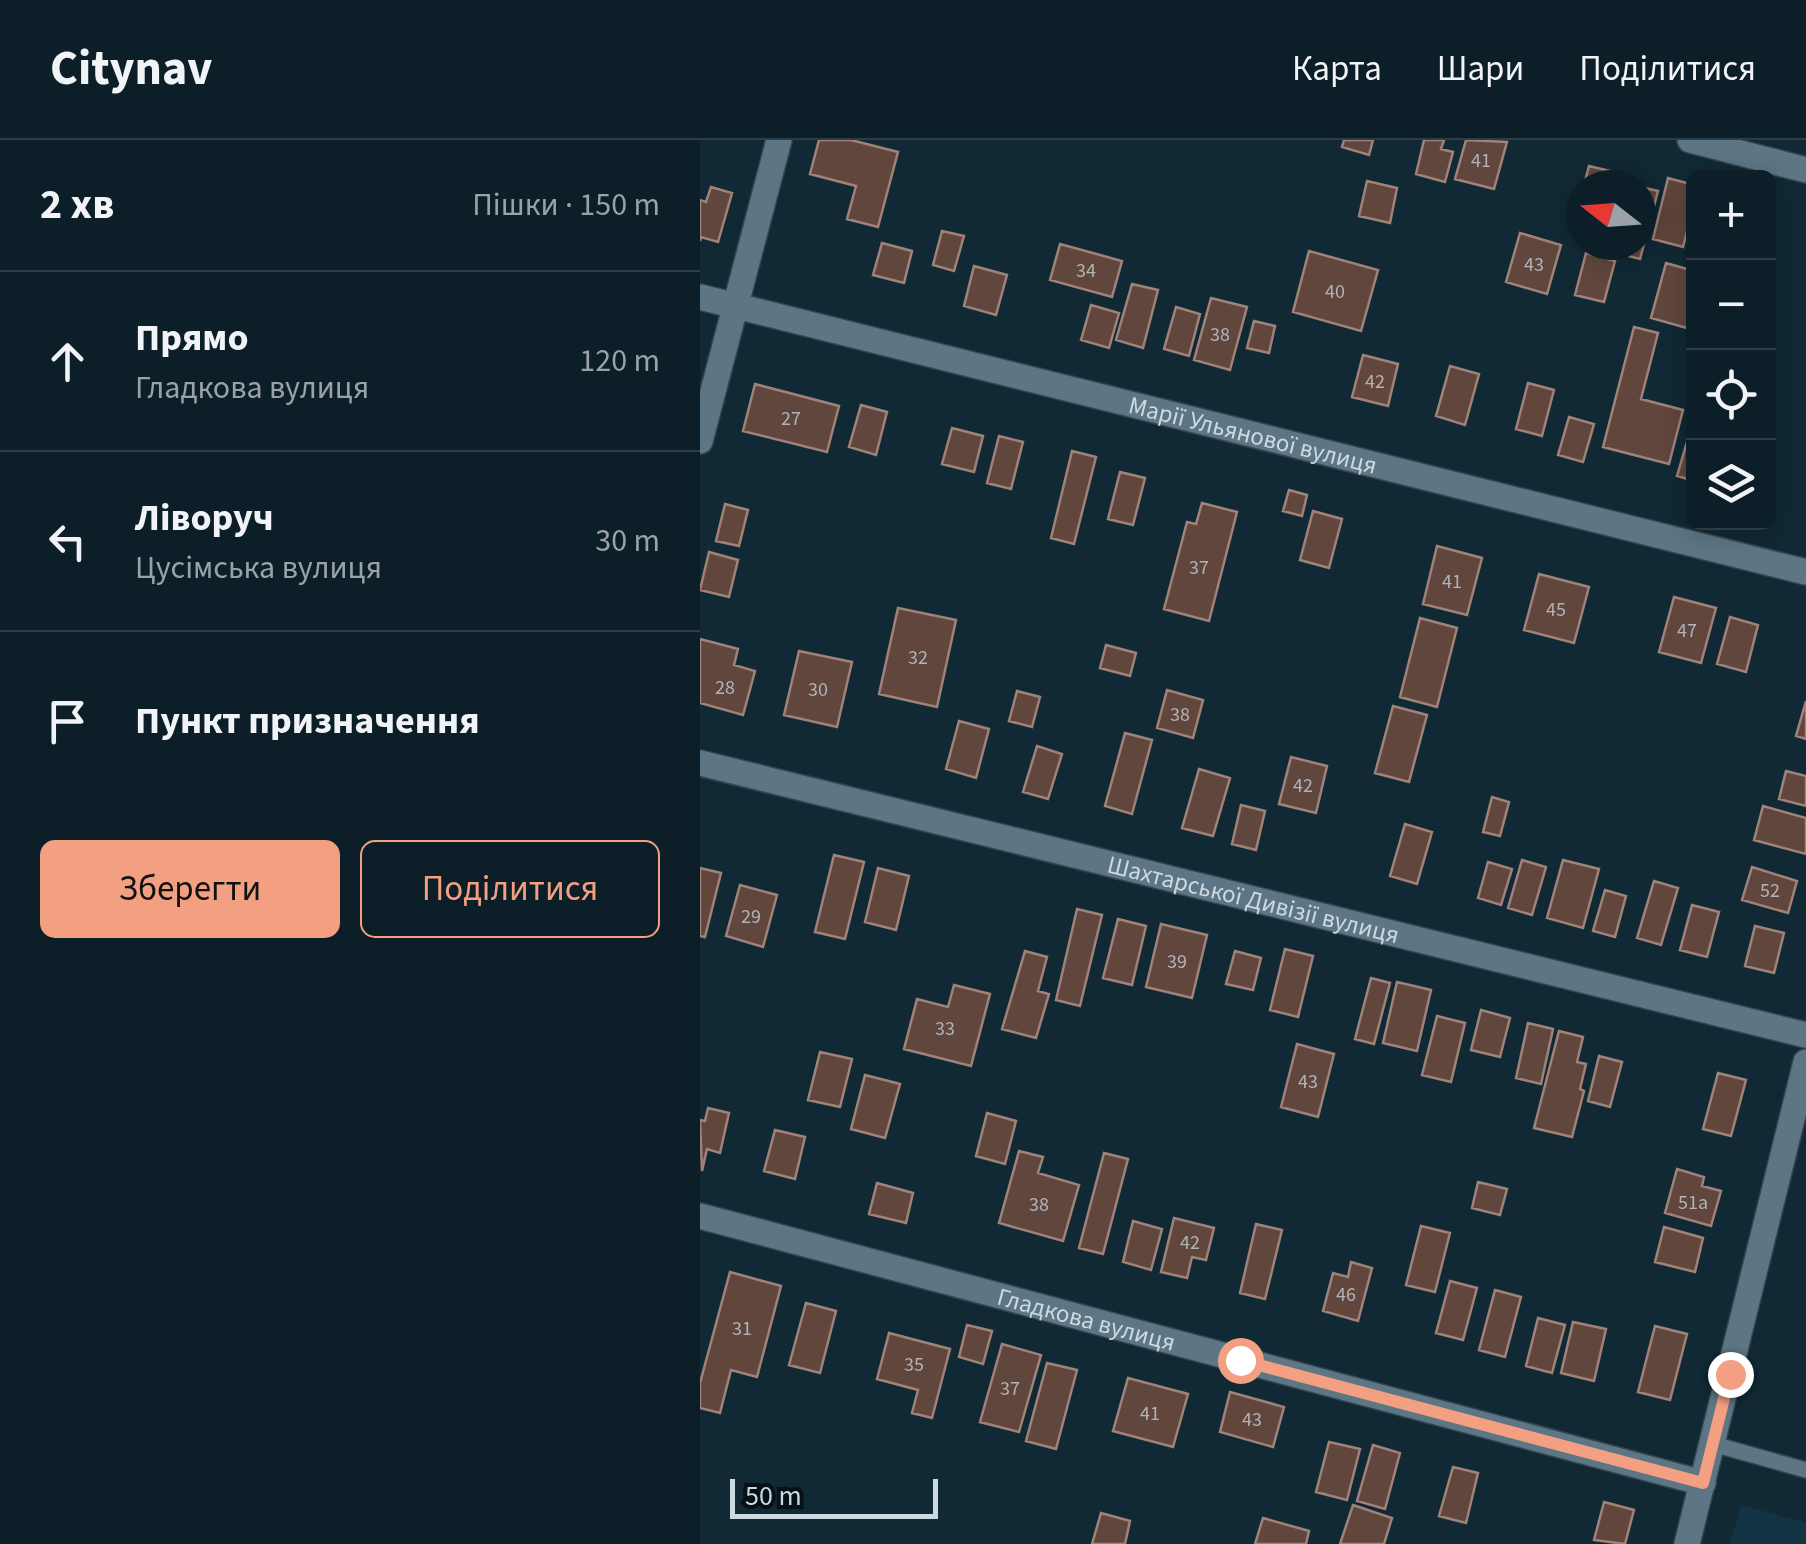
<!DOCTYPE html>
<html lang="uk">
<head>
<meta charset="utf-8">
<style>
  :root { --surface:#0c1f28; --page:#152730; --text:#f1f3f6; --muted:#9aa2a8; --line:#2c3d45; --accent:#f39f82 }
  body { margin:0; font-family:"Source Sans 3",sans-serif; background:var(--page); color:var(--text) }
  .controls { position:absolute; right:30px; top:30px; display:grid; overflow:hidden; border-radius:15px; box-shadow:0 5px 25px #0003 }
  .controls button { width:90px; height:90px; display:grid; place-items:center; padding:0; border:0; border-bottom:2px solid var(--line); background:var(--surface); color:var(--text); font:50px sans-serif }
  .compass { position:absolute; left:866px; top:30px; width:90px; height:90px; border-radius:50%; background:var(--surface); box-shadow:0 5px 25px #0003; rotate:287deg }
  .scale { position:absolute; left:30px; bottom:25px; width:208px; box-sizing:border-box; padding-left:10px; border:5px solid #cbd9e1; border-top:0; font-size:28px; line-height:35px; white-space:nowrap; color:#cbd9e1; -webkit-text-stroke:8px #061016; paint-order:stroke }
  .stop { position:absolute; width:30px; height:30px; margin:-22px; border:8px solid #f39f82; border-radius:50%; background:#fff }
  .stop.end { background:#f39f82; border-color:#fff; box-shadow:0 2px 10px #0008 }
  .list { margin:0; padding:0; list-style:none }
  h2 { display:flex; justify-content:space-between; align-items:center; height:130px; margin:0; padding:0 40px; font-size:42px }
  h2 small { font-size:32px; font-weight:400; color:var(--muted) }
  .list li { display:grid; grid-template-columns:65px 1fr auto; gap:30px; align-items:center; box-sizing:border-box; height:180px; padding:0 40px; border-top:2px solid var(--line) }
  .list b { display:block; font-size:38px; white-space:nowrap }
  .list p { margin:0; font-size:32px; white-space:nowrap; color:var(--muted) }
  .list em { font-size:32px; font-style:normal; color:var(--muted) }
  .actions { display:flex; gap:20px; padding:30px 40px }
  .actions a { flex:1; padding:22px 0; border:2px solid var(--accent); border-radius:15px; text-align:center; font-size:35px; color:var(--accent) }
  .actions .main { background:var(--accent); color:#111 }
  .icon { flex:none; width:55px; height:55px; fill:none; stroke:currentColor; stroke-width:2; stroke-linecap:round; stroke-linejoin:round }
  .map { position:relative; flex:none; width:1106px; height:1404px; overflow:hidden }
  header { display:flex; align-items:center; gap:60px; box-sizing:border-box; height:140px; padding:0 50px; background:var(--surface); border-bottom:2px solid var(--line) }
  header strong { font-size:48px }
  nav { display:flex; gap:55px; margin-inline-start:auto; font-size:35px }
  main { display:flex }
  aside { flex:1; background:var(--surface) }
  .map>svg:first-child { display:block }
  .built { fill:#123444 }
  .building { fill:#60463d; stroke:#9f8379; stroke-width:2.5 }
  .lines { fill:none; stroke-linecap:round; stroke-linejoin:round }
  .service-casing { stroke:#35454f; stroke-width:18 }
  .minor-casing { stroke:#35454f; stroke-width:28 }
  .tertiary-casing { stroke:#35454f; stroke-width:28 }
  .service { stroke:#5c7685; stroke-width:15 }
  .minor { stroke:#5c7685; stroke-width:25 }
  .tertiary { stroke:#5c7685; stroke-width:25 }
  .route { stroke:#f39f82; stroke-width:12 }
  .labels { text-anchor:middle; stroke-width:8; stroke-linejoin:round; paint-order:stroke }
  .number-label { font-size:20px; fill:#b0b4b8 }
  .street-label { font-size:25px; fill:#cbd9e1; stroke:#061016 }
</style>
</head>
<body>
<header>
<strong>Citynav</strong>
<nav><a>Карта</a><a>Шари</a><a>Поділитися</a></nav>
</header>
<main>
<aside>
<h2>2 хв<small>Пішки · 150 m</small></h2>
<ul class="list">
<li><svg class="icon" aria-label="ahead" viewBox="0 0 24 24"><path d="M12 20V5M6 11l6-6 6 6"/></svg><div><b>Прямо</b><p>Гладкова вулиця</p></div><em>120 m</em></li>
<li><svg class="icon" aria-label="left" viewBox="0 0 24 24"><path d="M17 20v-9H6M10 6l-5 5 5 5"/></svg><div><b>Ліворуч</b><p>Цусімська вулиця</p></div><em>30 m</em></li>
<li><svg class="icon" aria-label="arrive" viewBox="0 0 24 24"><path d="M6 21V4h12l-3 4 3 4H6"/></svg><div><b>Пункт призначення</b></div></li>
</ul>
<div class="actions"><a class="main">Зберегти</a><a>Поділитися</a></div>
</aside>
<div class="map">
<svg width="1106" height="1404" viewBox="0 0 1106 1404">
  <rect width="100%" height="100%" fill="#102935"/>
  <path class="built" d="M1041,1365L1106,1383V1404H1030Z"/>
  <path class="building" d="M119,0H151L198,12L178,87L147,79L156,46L110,34Z
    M644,0H673L669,15L642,7Z
    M724,0H744L741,9L753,12L745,42L716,34Z
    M766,0L807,2L794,49L755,39Z
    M889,26L914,32L911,45H884Z
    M968,38L994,45V65L983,107L953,99Z
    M667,41L697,48L690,83L659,76Z
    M11,47L32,53L18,102L1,97L0,101V60L6,62Z
    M941,47L958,51L940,119L909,111L911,105H941Z
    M242,91L264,96L254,131L233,125Z
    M820,93L861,105L847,154L806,142Z
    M182,103L212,111L204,143L173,135Z
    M360,104L422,121L412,157L350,140Z
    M609,111L678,130L661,191L593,172Z
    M886,113L915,121L904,162L875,155Z
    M966,123L994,131V190L951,178Z
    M274,126L307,135L296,175L264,166Z
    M432,144L458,150L443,208L416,200Z
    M511,158L547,167L530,230L494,220Z
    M391,165L419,173L409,208L381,200Z
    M476,167L500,174L489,216L464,209Z
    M554,181L575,186L569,213L547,208Z
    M934,187L958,193L941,259L983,270L969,324L903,307Z
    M663,215L698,224L688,266L652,257Z
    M750,226L779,234L765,285L736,276Z
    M828,243L854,250L842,296L816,289Z
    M55,244L139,266L127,312L43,291Z
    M161,265L187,272L176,315L149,307Z
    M869,277L894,284L883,322L858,315Z
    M994,278V341L977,336Z
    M252,288L283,296L274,332L242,324Z
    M299,296L323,302L311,349L287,343Z
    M372,311L396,317L374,404L351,398Z
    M420,332L445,338L433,385L408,379Z
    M589,350L607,355L602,376L583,371Z
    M502,363L537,372L509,481L464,469L487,382L496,384Z
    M25,364L48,370L39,406L16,401Z
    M613,371L642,379L629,428L600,420Z
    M737,406L782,418L767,475L723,464Z
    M9,412L38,420L29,457L0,450Z
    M839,434L889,447L874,503L824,490Z
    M974,457L1016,468L1001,523L959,512Z
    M198,468L256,480L237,567L179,554Z
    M1030,477L1058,485L1046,532L1017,524Z
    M720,478L757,488L737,567L700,557Z
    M0,499L38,509L34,525L55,531L43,575L0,563Z
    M406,505L436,513L430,536L400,528Z
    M99,511L152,522L137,587L84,575Z
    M467,550L503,560L493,598L457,588Z
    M317,551L340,557L332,587L309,581Z
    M1106,561V599L1096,596Z
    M693,566L727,575L709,642L675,633Z
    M259,581L289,589L276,638L246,629Z
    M425,593L452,600L432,674L405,666Z
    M337,606L362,614L348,659L323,652Z
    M591,617L627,626L616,673L579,664Z
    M499,629L530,638L513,696L482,688Z
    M1086,631L1106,636V666L1079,659Z
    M792,657L809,662L800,696L783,692Z
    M541,665L565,671L556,710L532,704Z
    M1063,666L1106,678V714L1054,700Z
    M705,684L732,692L717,744L690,736Z
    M134,715L164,722L145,799L115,792Z
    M822,720L846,727L832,775L808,768Z
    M863,720L899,729L883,788L847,778Z
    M788,722L812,729L801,765L778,758Z
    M1052,727L1097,741L1088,773L1042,760Z
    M0,728L21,733L5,797L0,796Z
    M178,728L209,736L196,790L165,782Z
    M954,741L978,748L961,805L937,798Z
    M40,745L77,755L63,807L26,796Z
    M905,750L926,756L915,797L893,791Z
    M992,765L1019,772L1007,817L980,810Z
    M377,769L402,775L380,866L356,860Z
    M418,779L446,786L432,845L403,838Z
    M461,784L507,795L492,858L446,847Z
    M1055,786L1084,793L1074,833L1045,826Z
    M585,809L613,816L598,877L570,870Z
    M325,811L347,817L338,851L349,854L336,898L302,889Z
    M535,811L561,818L553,850L526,844Z
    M671,838L690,843L674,904L655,899Z
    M697,842L731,850L717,911L683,903Z
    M254,845L290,854L271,926L204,909L217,859L248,867Z
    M781,870L810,878L800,917L771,910Z
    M737,876L765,883L751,942L722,935Z
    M828,883L853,889L841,944L816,938Z
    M859,891L883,897L877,922L886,924L880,949L884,951L872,997L834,988Z
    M597,904L634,914L618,977L581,967Z
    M120,912L152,919L140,967L108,960Z
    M899,916L922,922L910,967L888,961Z
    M1018,933L1046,940L1031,996L1003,989Z
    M165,935L200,944L185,998L151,989Z
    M8,968L29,973L20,1013L7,1009L2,1031L0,980L5,981Z
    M287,973L316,981L305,1024L276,1016Z
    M75,990L105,997L95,1039L64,1031Z
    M319,1011L343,1017L338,1033L379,1045L363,1101L299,1083Z
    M404,1013L428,1019L403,1114L379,1108Z
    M977,1029L1004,1037L1002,1046L1021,1051L1011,1086L965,1073Z
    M778,1042L807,1049L800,1075L772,1068Z
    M177,1043L213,1053L206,1083L169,1074Z
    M474,1078L514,1088L506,1120L492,1117L487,1138L461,1132Z
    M433,1081L462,1089L451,1130L423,1122Z
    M556,1084L582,1090L565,1159L540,1153Z
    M721,1086L750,1093L735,1152L706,1145Z
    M964,1087L1003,1098L995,1132L955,1122Z
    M651,1122L672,1128L658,1181L623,1171L633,1133L648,1137Z
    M30,1132L81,1146L57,1237L31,1230L20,1273L0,1268V1243Z
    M750,1141L777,1148L763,1200L736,1193Z
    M795,1150L821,1157L805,1217L779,1210Z
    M106,1163L136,1171L120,1233L89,1225Z
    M838,1178L865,1185L852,1233L826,1226Z
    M873,1182L906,1189L894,1241L861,1233Z
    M267,1185L292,1191L283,1224L259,1217Z
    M955,1186L987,1194L970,1260L938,1252Z
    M189,1193L250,1209L232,1278L212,1273L218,1250L177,1239Z
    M302,1204L341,1215L319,1292L280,1282Z
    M347,1223L377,1230L356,1309L326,1301Z
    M428,1238L488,1254L473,1307L413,1291Z
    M530,1252L584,1267L573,1307L520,1292Z
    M629,1302L660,1309L647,1360L616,1352Z
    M673,1305L700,1313L685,1369L657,1361Z
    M753,1327L778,1333L766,1383L739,1376Z
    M904,1362L934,1370L925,1404L894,1400Z
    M653,1365L692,1378L684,1404H640Z
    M401,1373L430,1381L425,1404H392Z
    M563,1378L609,1391L606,1404H555Z"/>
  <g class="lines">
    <defs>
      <path id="service" d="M1013,1304L1106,1330"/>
      <g id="minor">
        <path d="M990,0L1106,30"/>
        <path d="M0,301L79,0"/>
        <path id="s1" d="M0,623L1106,895"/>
        <path id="s2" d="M0,1076L1003,1343"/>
        <path d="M987,1404L1106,922"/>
      </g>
      <g id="tertiary">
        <path id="s3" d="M0,157L1106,432"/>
      </g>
    </defs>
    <use href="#service" class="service-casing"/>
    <use href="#minor" class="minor-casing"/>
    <use href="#tertiary" class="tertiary-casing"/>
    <use href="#service" class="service"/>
    <use href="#minor" class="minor"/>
    <use href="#tertiary" class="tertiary"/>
  </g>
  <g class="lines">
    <path class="route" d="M540,1220L1003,1343L1030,1234"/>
  </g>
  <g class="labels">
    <g class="number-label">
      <text x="781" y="27">41</text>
      <text x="834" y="131">43</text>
      <text x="386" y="137">34</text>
      <text x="635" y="158">40</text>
      <text x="520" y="201">38</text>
      <text x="675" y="248">42</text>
      <text x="91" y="285">27</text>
      <text x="499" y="434">37</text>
      <text x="752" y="448">41</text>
      <text x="856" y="476">45</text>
      <text x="987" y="497">47</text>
      <text x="218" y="524">32</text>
      <text x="25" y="554">28</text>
      <text x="118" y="556">30</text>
      <text x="480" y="581">38</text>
      <text x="603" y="652">42</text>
      <text x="1070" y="757">52</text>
      <text x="51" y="783">29</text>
      <text x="477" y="828">39</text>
      <text x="245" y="895">33</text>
      <text x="608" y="948">43</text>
      <text x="993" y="1069">51а</text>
      <text x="339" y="1071">38</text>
      <text x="490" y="1109">42</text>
      <text x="646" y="1161">46</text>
      <text x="42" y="1195">31</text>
      <text x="214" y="1231">35</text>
      <text x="310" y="1255">37</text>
      <text x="450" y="1280">41</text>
      <text x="552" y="1286">43</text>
    </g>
    <g class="street-label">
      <text dy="9" stroke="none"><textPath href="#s3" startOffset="570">Марії Ульянової вулиця</textPath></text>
      <text dy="9" stroke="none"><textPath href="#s1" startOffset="570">Шахтарської Дивізії вулиця</textPath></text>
      <text dy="9" stroke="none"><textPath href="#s2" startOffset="400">Гладкова вулиця</textPath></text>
    </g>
  </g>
</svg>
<div class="controls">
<button>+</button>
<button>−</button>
<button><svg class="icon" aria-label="locate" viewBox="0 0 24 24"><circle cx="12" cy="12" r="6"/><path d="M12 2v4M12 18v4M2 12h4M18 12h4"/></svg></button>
<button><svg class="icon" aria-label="layers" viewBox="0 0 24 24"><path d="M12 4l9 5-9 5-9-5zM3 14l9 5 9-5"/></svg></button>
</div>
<svg class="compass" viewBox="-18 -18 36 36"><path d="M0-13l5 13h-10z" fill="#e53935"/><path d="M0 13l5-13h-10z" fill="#9aa2a8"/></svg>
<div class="scale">50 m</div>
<div class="stop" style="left:540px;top:1220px"></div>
<div class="stop end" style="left:1030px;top:1234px"></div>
</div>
</main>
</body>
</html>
